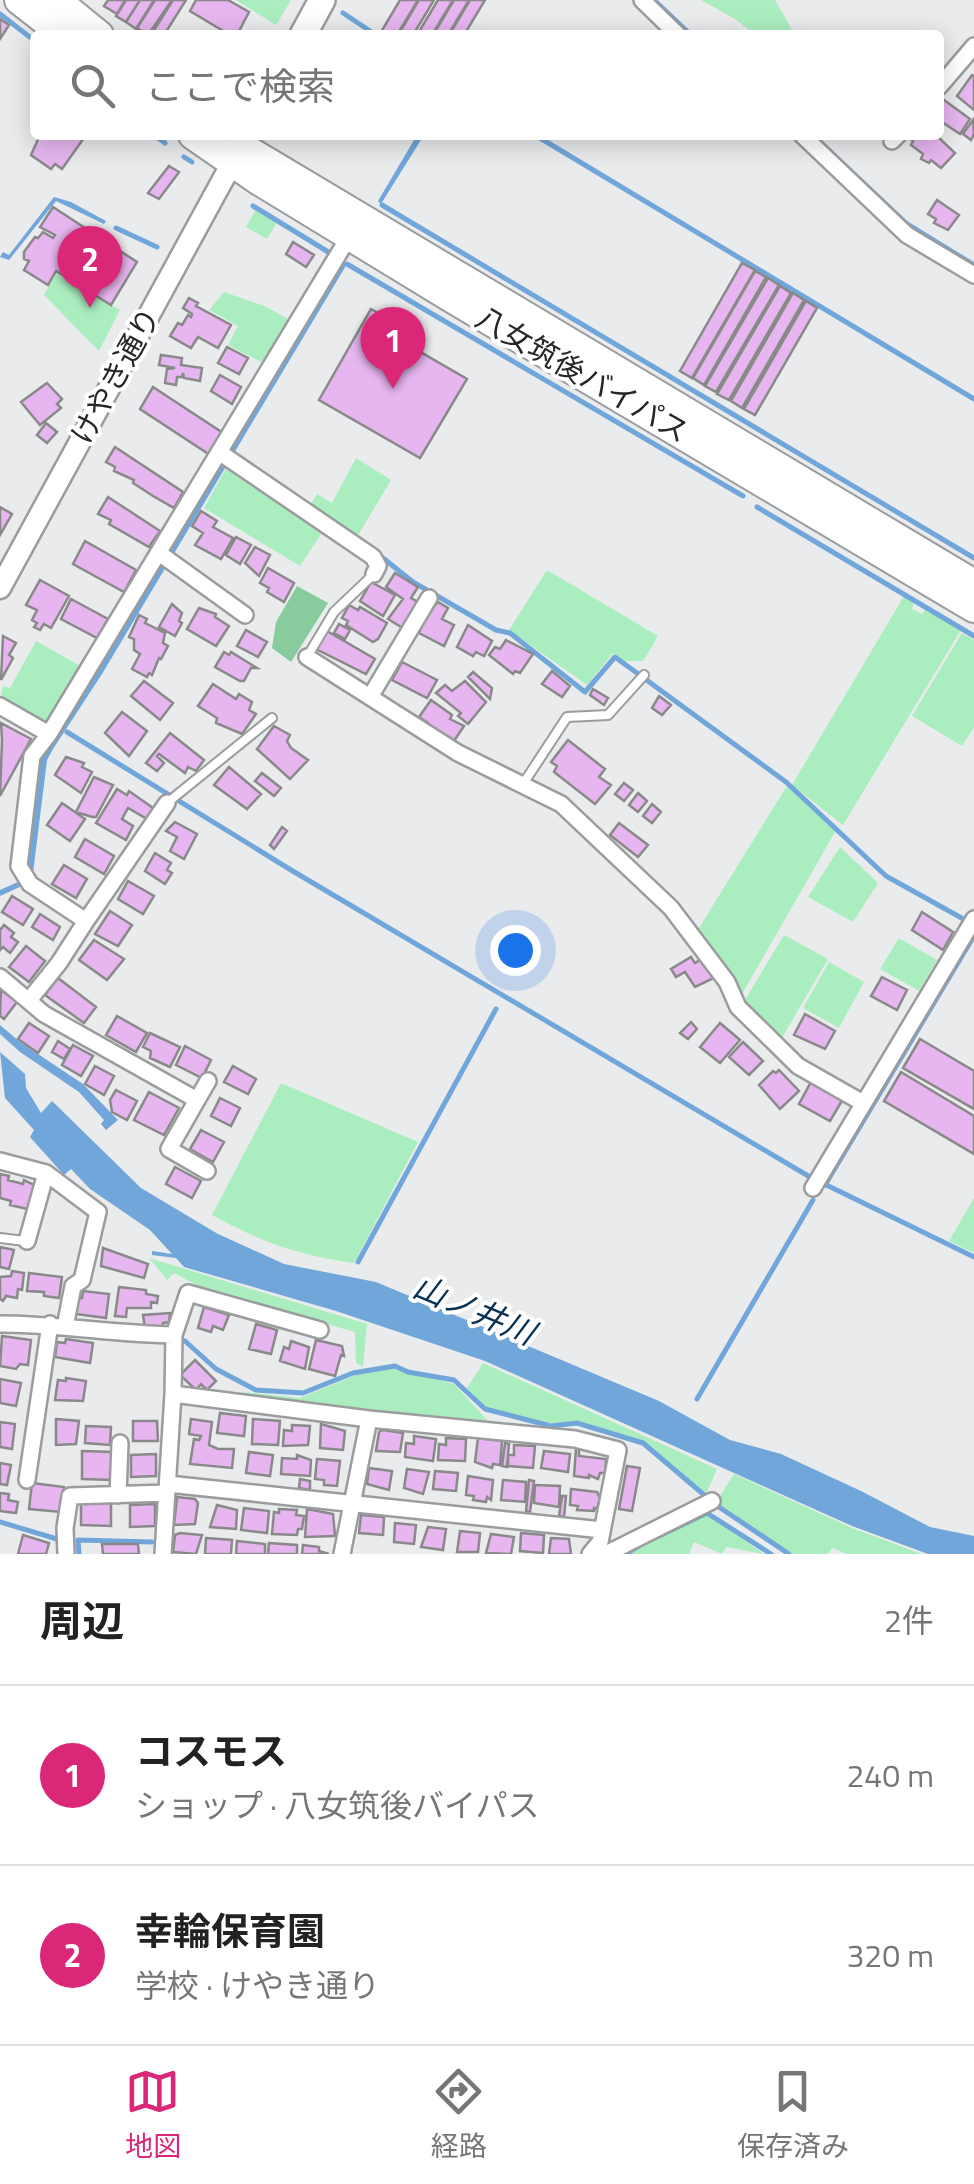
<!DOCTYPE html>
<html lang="ja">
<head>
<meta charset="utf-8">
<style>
  :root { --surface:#fff; --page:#f6f6f6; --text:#222; --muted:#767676; --line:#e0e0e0; --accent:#db2777 }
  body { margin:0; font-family:"Titillium Web","Noto Sans JP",sans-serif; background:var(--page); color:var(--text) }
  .you { position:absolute; left:515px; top:950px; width:35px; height:35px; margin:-25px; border:8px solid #fff; border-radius:50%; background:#1a73e8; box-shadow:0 0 0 15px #1a73e833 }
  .badge { display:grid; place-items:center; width:65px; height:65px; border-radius:50%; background:var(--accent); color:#fff; font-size:32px; font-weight:700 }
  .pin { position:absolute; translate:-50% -82px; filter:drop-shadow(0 2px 5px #0008) }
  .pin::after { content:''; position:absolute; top:52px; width:35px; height:30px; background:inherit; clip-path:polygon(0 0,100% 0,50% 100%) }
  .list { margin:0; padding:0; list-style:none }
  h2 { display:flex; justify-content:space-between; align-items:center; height:130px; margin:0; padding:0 40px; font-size:42px }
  h2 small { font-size:32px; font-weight:400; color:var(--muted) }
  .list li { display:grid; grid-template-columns:65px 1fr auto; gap:30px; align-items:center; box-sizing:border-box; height:180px; padding:0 40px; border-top:2px solid var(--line) }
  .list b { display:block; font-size:38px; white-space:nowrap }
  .list p { margin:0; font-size:32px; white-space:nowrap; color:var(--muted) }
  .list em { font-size:32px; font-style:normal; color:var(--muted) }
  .icon { flex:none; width:55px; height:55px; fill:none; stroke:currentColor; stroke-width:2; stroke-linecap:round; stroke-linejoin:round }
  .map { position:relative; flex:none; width:974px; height:1554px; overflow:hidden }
  .search { position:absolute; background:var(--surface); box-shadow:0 5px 25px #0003; left:30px; right:30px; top:30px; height:110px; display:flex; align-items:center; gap:25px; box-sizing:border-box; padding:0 35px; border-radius:10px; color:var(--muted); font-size:38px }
  .sheet { height:490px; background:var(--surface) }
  nav { display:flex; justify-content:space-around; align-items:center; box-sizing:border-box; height:140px; border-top:2px solid var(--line); background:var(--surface); font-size:28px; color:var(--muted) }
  nav a { display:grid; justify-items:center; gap:5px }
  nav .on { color:var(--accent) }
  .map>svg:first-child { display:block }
  .green { fill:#aaeebf }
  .forest { fill:#88cb9d }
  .water { fill:#71a6da }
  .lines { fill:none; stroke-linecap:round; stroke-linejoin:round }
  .stream { stroke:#71a6da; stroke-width:5 }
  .building { fill:#e7b6f0; stroke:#8a898a; stroke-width:2.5 }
  .service-casing { stroke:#9b9c9d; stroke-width:12 }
  .minor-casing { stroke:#9b9c9d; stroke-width:20 }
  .tertiary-casing { stroke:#9b9c9d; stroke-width:25 }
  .primary-casing { stroke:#9b9c9d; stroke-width:30 }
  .trunk-casing { stroke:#9b9c9d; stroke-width:32 }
  .service { stroke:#fff; stroke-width:8 }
  .minor { stroke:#fff; stroke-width:15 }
  .tertiary { stroke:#fff; stroke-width:20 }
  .primary { stroke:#fff; stroke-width:25 }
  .trunk { stroke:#fff; stroke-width:28 }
  .labels { text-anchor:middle; stroke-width:8; stroke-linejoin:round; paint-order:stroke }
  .street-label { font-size:30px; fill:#252626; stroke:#fff }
  .water-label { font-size:32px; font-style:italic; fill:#093153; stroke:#fff }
</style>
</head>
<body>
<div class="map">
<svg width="974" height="1554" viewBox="0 0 974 1554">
  <rect width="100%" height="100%" fill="#eaebed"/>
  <path class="green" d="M236,0H291L276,25Z
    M701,0H775L795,35H756L735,19Z
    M256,209L277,222L267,239L246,227Z
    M56,274L120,310L99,351L44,295Z
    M224,292L267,307L291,321L265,364L228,345L238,326L209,310Z
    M356,458L391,480L357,537L310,506L317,494L332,503Z
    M228,465L323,531L300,566L204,508Z
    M547,570L658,636L643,661H624L613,653L587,685L509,630Z
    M904,596L914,602L912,609L922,614L926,609L961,630L843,825L792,785Z
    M962,633L974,640V727L962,746L912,716Z
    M36,641L84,668L53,719L33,721L0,700L3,686L10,688Z
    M787,786L838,827L738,1001L733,982L699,928Z
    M840,847L878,883L853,922L808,897Z
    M784,935L828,959L780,1041L742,1005Z
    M899,938L937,960L919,991L880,969Z
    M829,962L864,982L839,1028L803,1008Z
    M281,1083L418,1142L354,1263C298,1255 261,1242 212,1215Z
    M974,1198V1253L949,1241Z
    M149,1258L367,1324L363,1367L356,1363L355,1332L204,1289L174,1273L167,1280Z
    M483,1363L717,1469L706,1494L644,1441L578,1421L551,1423L486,1408L467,1388Z
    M391,1368L454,1384L488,1421L245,1397L244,1392L300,1398L356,1375Z
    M734,1474L852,1528L922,1554H847L832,1548L828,1554H793L716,1502Z
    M707,1514L764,1554L726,1547L722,1554L694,1542L689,1554H628Z"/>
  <path class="forest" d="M297,586L328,603L291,662L272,648L276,622Z"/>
  <path class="water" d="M417,135H424L381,204L378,201Z
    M54,197L71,202L106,221L104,224L56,201L9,260L0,257L3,252L9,255Z
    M341,260L347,264L102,674L53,749L47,760L33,873L24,885L0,896V890L18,882L27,869L41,760Z
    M0,1025L20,1042L83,1084L118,1120L106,1130L101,1124L104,1120L79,1092L20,1052L0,1034Z
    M0,1052L25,1074L26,1088L41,1113L52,1101L141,1188L218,1234L284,1264L376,1282L659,1401L730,1440L781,1454L861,1491L930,1527L974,1536V1554H928L852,1526L485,1361L336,1311L184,1267L176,1258L152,1255V1251L172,1254L150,1230L90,1189L71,1169L64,1175L30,1137L34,1130L5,1098Z"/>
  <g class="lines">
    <path class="stream" d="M654,0L691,35
      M343,13L376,35
      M0,14L35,41
      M154,135L165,143
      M535,135L974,399
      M817,139L907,224L974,265
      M184,157L192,162
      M382,205L974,558
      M253,206L330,253
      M116,228L157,247
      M347,264L743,496
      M757,507L974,636
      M378,554L413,582L496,630L510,633L585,692L615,657L786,782L886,876L967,921
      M67,732L291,870L810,1177L974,1257
      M825,1185L974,936
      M358,1262L496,1009
      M185,1341L216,1369L256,1390L303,1393L353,1373L395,1366L408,1372L454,1380L485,1409L551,1426L577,1423L643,1443L716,1505L789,1554
      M697,1399L813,1200
      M0,1522L57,1539
      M661,1535L707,1513L771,1554
      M79,1554L78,1540L152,1542
      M626,1554L642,1544"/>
  </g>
  <path class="building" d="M108,0H125L117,14L104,6Z
    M126,0H140L126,22L116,16Z
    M140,0H154L136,29L126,22Z
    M155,0H172L148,35L137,28Z
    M173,0H186L164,35H151Z
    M196,0H228L249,12L237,35H230L190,11Z
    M400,0H418L397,35H386L381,32Z
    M419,0H434L413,35H398Z
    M438,0H453L432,35H417Z
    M454,0H469L448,35H433Z
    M470,0H485L464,35H449Z
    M0,19L9,25L0,39Z
    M972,75L974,76V110L957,96Z
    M940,97L970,119L960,134L939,120Z
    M973,120L974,134L971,140L963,134Z
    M40,135H86L62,169L55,164L51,169L31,155Z
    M905,135H936L955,153L941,168L931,160L929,163L921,159L923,154L911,145L913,141Z
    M169,166L179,172L159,199L148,193Z
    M937,200L959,215L948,230L934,223L936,219L928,214Z
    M53,207L137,262L111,305L56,271L48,285L24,270L29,261L24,259V252L35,237L38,238L43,232L53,238L55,235L40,227Z
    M293,242L314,255L306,267L286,254Z
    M742,263L755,270L692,378L680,371Z
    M755,271L766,277L704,385L693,378Z
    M768,278L779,285L716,392L705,386Z
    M780,286L791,293L729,400L717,394Z
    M793,293L804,300L742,408L731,401Z
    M189,298L198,303L196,306L231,325L218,348L198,337L191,348L170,336L178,323L182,325L188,315L191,317L192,314L183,308Z
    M806,301L817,308L755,415L744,409Z
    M371,309L400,325L393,336L467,379L420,458L319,400Z
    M227,347L248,358L239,374L218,363Z
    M161,355L182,358L181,365L202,368L200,381L184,378L183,373L182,377H177L176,385L165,383L167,369L175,368L159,365Z
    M220,375L241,387L232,404L211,391Z
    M47,383L62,399L57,404L61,408L40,425L21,402Z
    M153,387L223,433L210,455L140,409Z
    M46,423L57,432L47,443L37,435Z
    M115,447L183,492L174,508L153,496L133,483L134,480L114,471L115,467L106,462Z
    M108,497L160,531L149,547L109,524L111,520L98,514Z
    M0,507L12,514L0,535Z
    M201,511L217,521L213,527L233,538L221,559L195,545L203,533L192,526Z
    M236,537L251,545L240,564L226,555Z
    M85,541L136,570L124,592L73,564Z
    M255,547L270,555L259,576L245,563Z
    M268,568L294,583L284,602L267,592L269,588L260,583Z
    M395,573L418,587L411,598L422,604L406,630L388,619L403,599L386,587Z
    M40,580L69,596L51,628L44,624L40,630L34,627L37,623L32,620L37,610L26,605Z
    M371,582L395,595L383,616L360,601Z
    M71,599L108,619L97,638L61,619Z
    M438,602L448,608L442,619L454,625L444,646L419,633L426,615Z
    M172,604L182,613L179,621L182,623L175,636L159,627Z
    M349,605L358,610L360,607L387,623L378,639L373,642L346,625L348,621L342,618Z
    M199,608L216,614L215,617L229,626L216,646L187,629Z
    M139,615L147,619L145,623L165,633L163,643L168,646L161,659L159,658L152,675L149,673L147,677L132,669L140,654L134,650V639L129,637Z
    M339,624L350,630L345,639L334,633Z
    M468,625L492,641L484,656L476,652L473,656L457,647Z
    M246,630L267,642L258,657L237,646Z
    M327,631L375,659L366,674L316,649Z
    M3,636L16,643L9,655L13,658L1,680Z
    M506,640L533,654L520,673L515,671L513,674L489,655L495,647L500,649Z
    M224,652L229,655L231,652L257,668H251L244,681H240L215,667Z
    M402,662L437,680L427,698L392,680Z
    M552,671L570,686L562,697L542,684Z
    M473,672L492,688L490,699L468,677Z
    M144,681L173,703L160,720L131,696Z
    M465,681L486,702L468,724L458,716L461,713L436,693L445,685L452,691Z
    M213,684L236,699L239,694L252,702L249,710L256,714L242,734L216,723L217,718L198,706Z
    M593,689L608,698L604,705L590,695Z
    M659,696L671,705L662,715L652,708Z
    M431,700L452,715L450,719L464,726L452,744L425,728L428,723L419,717Z
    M122,712L147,731L129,756L105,733Z
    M1,723L31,739L0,796L2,740Z
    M274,726L290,735L287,741L291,748L308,760L290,779L257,749Z
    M170,733L204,760L196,771L188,767L185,773L159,754L157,756L164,763L157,771L146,763Z
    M568,740L605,769L599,777L611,785L595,804L554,772L557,766L551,762Z
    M66,757L84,763L82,767L92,772L81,793L55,775Z
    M229,767L261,794L247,809L214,785Z
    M262,773L281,788L274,796L255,781Z
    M94,777L113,785L96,817H92L76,812Z
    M624,783L633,790L624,801L615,794Z
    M117,789L127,795L129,791L153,808L147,819L128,808L122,819L133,826L126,840L96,823Z
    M638,793L647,801L638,812L629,805Z
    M62,803L85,819L70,841L47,825Z
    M652,804L661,812L652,823L643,816Z
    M175,822L197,834L184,859L170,851L177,837L166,831Z
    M619,823L648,845L638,857L610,835Z
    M282,827L287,831L274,849L270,845Z
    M85,839L114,856L104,874L75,857Z
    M155,853L171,863L167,870L172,873L165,884L145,871Z
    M64,865L87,879L76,898L52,884Z
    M128,881L154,896L143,914L118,899Z
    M12,896L33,909L23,925L2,912Z
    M110,911L132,925L118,946L95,934Z
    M922,912L953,932L943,950L912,930Z
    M40,914L60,927L53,940L32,927Z
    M4,925L14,933L11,937L18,942L10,953L3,947L0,950V930Z
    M94,940L124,959L107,980L79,960Z
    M26,946L45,961L29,982L9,967Z
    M691,957L695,963L700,960L705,967L710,965L716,977L695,987L685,972L676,977L671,969Z
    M882,977L907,990L897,1010L871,996Z
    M58,978L96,1007L84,1023L45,995Z
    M1,990L17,1002L4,1019L0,1016Z
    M805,1014L835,1031L825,1049L794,1035Z
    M117,1016L147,1033L136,1052L106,1035Z
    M691,1022L697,1029L688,1039L680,1033Z
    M29,1023L49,1036L38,1053L18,1039Z
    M720,1023L740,1040L720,1063L700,1047Z
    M150,1033L180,1047L170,1067L150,1058L151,1051L143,1047Z
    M920,1039L974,1071V1109L903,1068Z
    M58,1041L70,1049L64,1059L52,1052Z
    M743,1042L763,1061L749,1075L729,1057Z
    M73,1045L93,1056L81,1076L62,1065Z
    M185,1046L211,1060L202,1078L176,1065Z
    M95,1066L114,1076L104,1095L85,1084Z
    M233,1066L256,1079L248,1094L224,1082Z
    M779,1070L799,1091L780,1109L759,1085L773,1071L776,1073Z
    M901,1072L974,1116V1154L884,1101Z
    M811,1082L843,1099L830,1121L799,1104Z
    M116,1090L137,1101L127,1120L112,1112L110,1100Z
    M149,1092L179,1108L164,1135L134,1120Z
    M220,1098L240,1108L231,1126L211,1116Z
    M201,1130L224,1142L213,1162L190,1149Z
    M175,1167L201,1181L192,1198L166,1184Z
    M0,1174L9,1176L8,1180L23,1184L24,1180L38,1187L32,1210L10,1205L11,1201L0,1198Z
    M0,1247L14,1250L9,1269L0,1267Z
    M103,1248L148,1264L144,1278L101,1266Z
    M12,1271L24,1273L22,1290L18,1289L17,1298L6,1296L3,1301L0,1299V1277L11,1276Z
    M29,1273L62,1277L59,1298L44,1296V1292L27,1291Z
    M119,1287L146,1290V1294L158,1296L157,1303L151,1302V1308H127L126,1317L115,1316Z
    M83,1291L109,1294L106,1318L76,1314L78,1298H82Z
    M204,1307L229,1315L223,1330L213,1326L211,1332L198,1328Z
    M170,1313L169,1322L163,1323V1328H145L143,1315Z
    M256,1324L277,1330L271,1354L249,1349Z
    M2,1336L31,1340L28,1365L20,1364L16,1369L0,1366Z
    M66,1339L93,1343L90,1363L55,1357L57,1342L65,1343Z
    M316,1340L342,1346L344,1356L341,1355L335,1376L309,1369Z
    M291,1341L309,1347L305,1369L280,1361L284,1347L289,1349Z
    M195,1360L216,1381L207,1390L201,1384L196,1390L180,1375Z
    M66,1378L86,1381L83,1401L55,1400L58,1380L66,1381Z
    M0,1379L21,1383L16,1406L0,1403Z
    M220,1413L246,1416L244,1436L217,1433Z
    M56,1419L79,1421L76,1444L56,1445Z
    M191,1419L212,1422L209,1445L218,1449H234L232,1468L190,1464L194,1439L199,1440L201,1436L189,1434Z
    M253,1419L280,1421L278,1445L252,1444Z
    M133,1421H157L158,1441H133Z
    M0,1422L15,1424L12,1449L0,1447Z
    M321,1424L345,1431L343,1450L320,1448Z
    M292,1425L310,1426L308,1445L283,1446L284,1430L292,1431Z
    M86,1426L111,1427L110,1445L85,1443Z
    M383,1430L403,1433L400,1452L376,1451L379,1432Z
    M414,1436L436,1439L433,1461L405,1457L406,1443L414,1444Z
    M446,1438L466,1439L465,1461L438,1460L439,1444L446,1445Z
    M478,1438L502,1441L500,1465L493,1464L492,1468L475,1462Z
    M505,1443L509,1444L507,1467L502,1466Z
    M514,1445L535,1446L533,1468L508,1466V1455H514Z
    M576,1449H579V1456L606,1459L605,1473H600L598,1479L589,1475V1478L574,1476Z
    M82,1451L113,1452V1480L82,1479Z
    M544,1451L570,1454L568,1472L541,1468Z
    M249,1452L273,1455L270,1476L246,1473Z
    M156,1454V1476L131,1477V1455Z
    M297,1455L311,1460L310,1476L281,1474L282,1458L297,1459Z
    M317,1459L340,1461L337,1486L324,1485V1480L315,1479Z
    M0,1463L11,1465L7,1485L0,1484Z
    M627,1466L640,1468L632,1511L619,1509Z
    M369,1468L392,1471L389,1490L367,1484Z
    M407,1469L429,1472L423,1494L404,1488Z
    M435,1471L458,1473L456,1491L433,1489Z
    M468,1476L493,1480L491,1500L487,1497L486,1502L473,1500L474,1496L466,1495Z
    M300,1479L310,1481V1490L299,1488Z
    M503,1480L526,1482L525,1502L501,1500Z
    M529,1480L534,1481L530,1512H526Z
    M32,1483L64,1487L61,1512L29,1509Z
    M535,1485L560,1486L559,1507L534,1503Z
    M571,1489L597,1492L600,1498L597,1509L594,1508V1511L577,1510L578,1506L570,1505Z
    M0,1493L9,1494L8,1500L18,1502L16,1513L0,1511Z
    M562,1496H566L564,1517L559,1516Z
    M177,1497L195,1499L198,1503L195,1524L174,1525Z
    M81,1500L111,1501V1526L81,1525Z
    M155,1504V1526L130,1527V1505Z
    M217,1505L237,1510L236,1529L210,1527Z
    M244,1508L269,1511L267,1533L241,1530Z
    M279,1509L297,1510L296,1515L304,1516L302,1529H298L297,1535L272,1534L274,1512L279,1513Z
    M307,1509L333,1514L335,1536L305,1537Z
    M361,1515L384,1517L383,1535L359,1533Z
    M395,1523L416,1525L414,1544L394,1542Z
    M428,1527L446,1529L443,1550L421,1547Z
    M460,1531L480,1533L478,1552H457Z
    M180,1533L202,1535L196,1554L173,1552L175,1535Z
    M521,1533L544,1535L543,1553L520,1551Z
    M491,1534L514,1537L511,1554L486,1553Z
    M23,1535L49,1543L46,1554H18Z
    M206,1538L232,1540L231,1554H205Z
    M551,1538L569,1539L571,1554H549Z
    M237,1541L265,1544V1554H236Z
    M269,1543L297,1545V1554H268Z
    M102,1544H138L139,1554H103Z
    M303,1545L319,1547V1551L329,1554H302Z"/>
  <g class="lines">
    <defs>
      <path id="service" d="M307,657L334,612L374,574
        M523,784L567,717L608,715L644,675
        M167,803L272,718
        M0,1238L25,1241"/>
      <path id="minor" d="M642,0L678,35
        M939,87L974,46
        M802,135L907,235L974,275
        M892,141L898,135
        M219,452L373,557L378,566L374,574
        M159,553L245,615
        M307,657L458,753L561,804L671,908L727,982L738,1007L798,1066L863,1103
        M370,697L429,598
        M0,706L49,734
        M86,921L167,803
        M0,977L44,1014L197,1100L169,1149L207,1171
        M30,999L59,963L86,921L30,884L19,866L32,756L49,734L353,230
        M197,1100L208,1081
        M0,1161L46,1173L98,1212L82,1280L73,1286L65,1327
        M813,1188L974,919
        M27,1241L46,1173
        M0,1324C58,1324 115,1334 174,1335
        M173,1394L174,1335L188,1293L320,1330
        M27,1480L50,1324
        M168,1484L602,1530
        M118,1495L120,1443
        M66,1554L65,1528L70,1496L167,1493
        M163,1554L173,1394L369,1419L575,1439L618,1450L600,1542L590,1554
        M342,1554L369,1419
        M606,1554L712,1501"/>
      <path id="tertiary" d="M0,588L232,163"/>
      <path id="primary" d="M303,35L322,0"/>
      <path id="trunk" d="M19,0L64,35
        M56,0L99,35
        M193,135L258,180L450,297L974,608
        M239,145L974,584"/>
    </defs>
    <use href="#service" class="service-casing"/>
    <use href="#minor" class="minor-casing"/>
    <use href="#tertiary" class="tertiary-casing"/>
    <use href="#primary" class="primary-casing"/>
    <use href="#trunk" class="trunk-casing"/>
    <use href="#service" class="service"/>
    <use href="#minor" class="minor"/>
    <use href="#tertiary" class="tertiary"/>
    <use href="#primary" class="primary"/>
    <use href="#trunk" class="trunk"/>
  </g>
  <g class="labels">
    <g class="street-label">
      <text transform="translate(582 375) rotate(30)" y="10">八女筑後バイパス</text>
      <text transform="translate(116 376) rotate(-61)" y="10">けやき通り</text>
    </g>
    <g class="water-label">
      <text transform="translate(474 1310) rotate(23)" y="11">山ノ井川</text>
    </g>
  </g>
</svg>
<div class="you"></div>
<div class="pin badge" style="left:393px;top:389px">1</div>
<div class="pin badge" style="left:90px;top:308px">2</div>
<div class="search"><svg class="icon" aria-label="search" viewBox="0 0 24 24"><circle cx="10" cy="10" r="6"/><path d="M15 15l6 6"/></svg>ここで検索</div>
</div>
<section class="sheet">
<h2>周辺<small>2件</small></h2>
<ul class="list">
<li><span class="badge">1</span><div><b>コスモス</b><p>ショップ · 八女筑後バイパス</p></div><em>240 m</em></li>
<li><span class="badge">2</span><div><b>幸輪保育園</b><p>学校 · けやき通り</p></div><em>320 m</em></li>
</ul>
</section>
<nav>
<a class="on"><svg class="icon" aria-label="map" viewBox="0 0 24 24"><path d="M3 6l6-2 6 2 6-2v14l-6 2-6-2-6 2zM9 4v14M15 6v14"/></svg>地図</a>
<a><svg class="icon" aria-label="directions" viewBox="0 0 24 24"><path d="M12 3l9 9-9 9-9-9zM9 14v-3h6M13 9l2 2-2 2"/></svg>経路</a>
<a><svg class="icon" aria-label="saved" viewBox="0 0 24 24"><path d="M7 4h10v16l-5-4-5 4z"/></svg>保存済み</a>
</nav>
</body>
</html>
